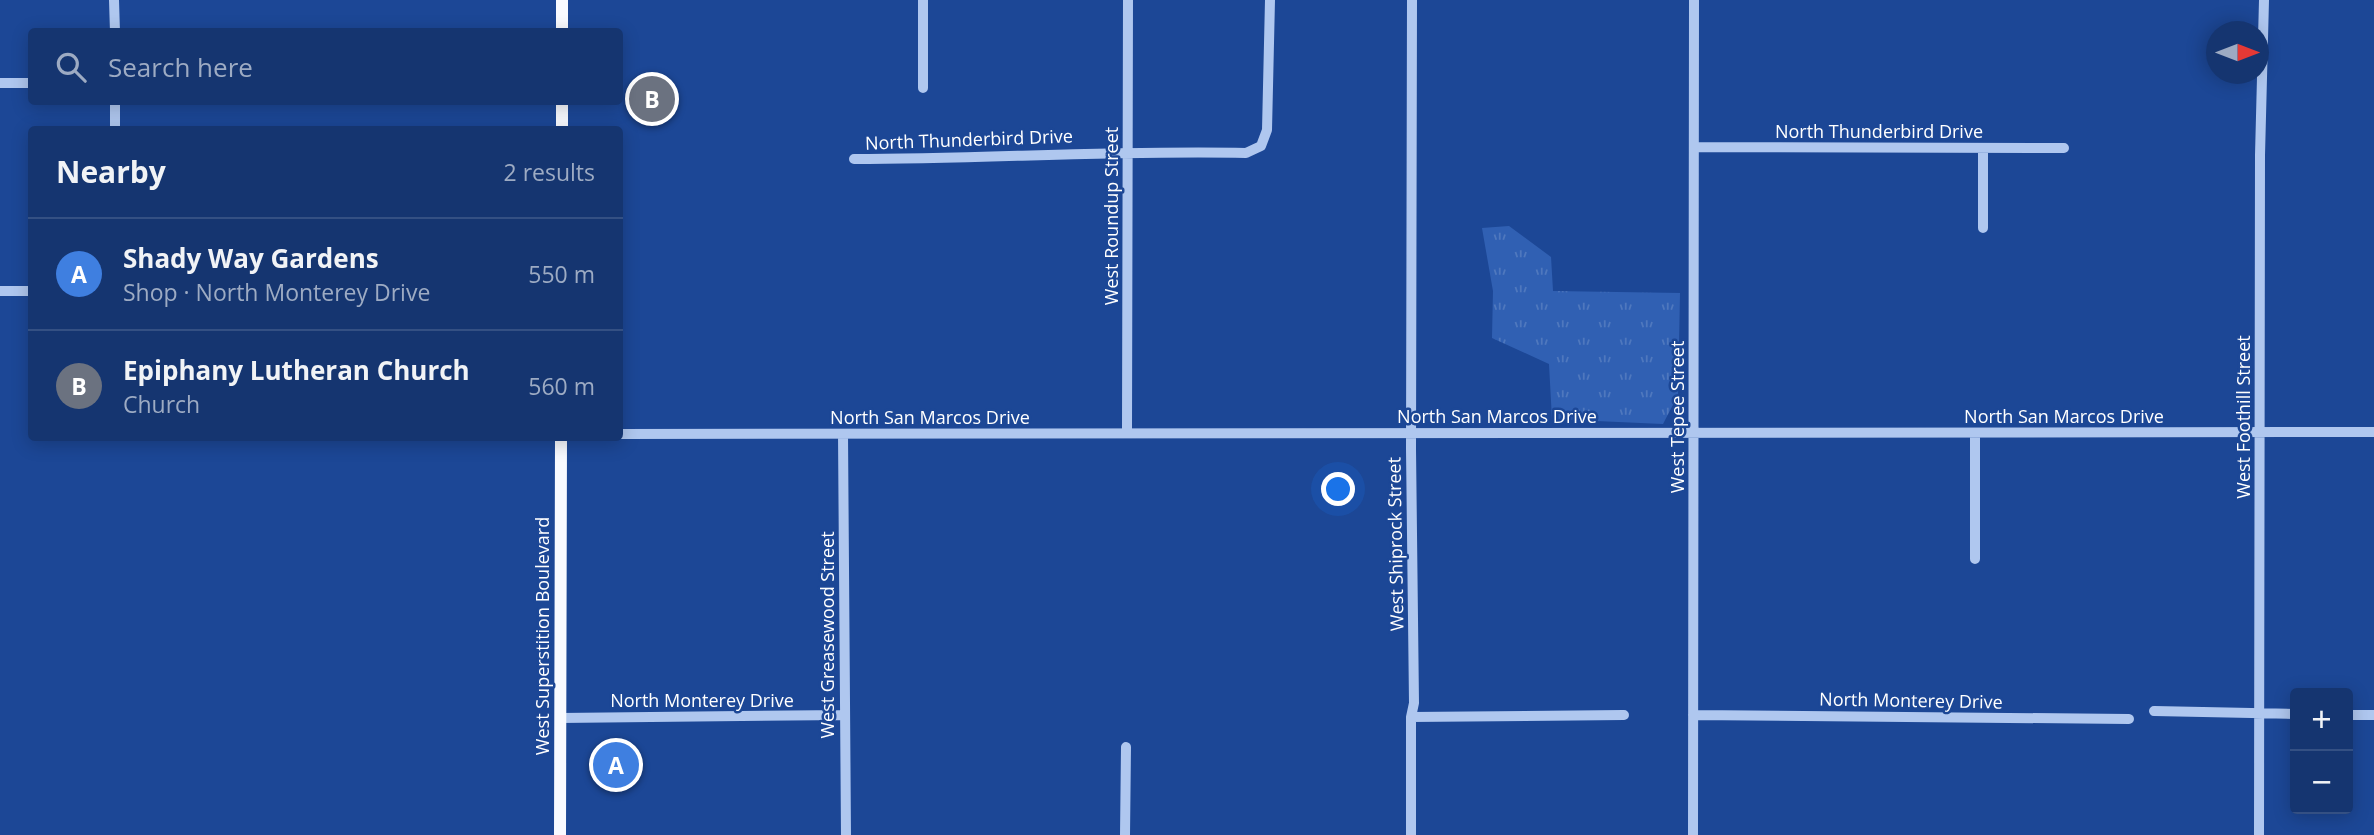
<!DOCTYPE html>
<html lang="en">
<head>
<meta charset="utf-8">
<style>
  :root { --surface:#153570; --page:#1e3d75; --text:#f1f3f6; --muted:#9dabc3; --line:#345083; --accent:#8bbbb9 }
  body { margin:0; font-family:"Open Sans",sans-serif; background:var(--page); color:var(--text) }
  .controls { position:absolute; right:21px; bottom:21px; display:grid; overflow:hidden; border-radius:7px; box-shadow:0 4px 18px #0003 }
  .controls button { width:63px; height:63px; display:grid; place-items:center; padding:0; border:0; border-bottom:2px solid var(--line); background:var(--surface); color:var(--text); font:35px sans-serif }
  .compass { position:absolute; left:2206px; top:21px; width:63px; height:63px; border-radius:50%; background:var(--surface); box-shadow:0 4px 18px #0003; rotate:90deg }
  .you { position:absolute; left:1339px; top:490px; width:24px; height:24px; margin:-18px; border:5px solid #fff; border-radius:50%; background:#1a73e8; box-shadow:0 0 0 10px #1a73e833 }
  .badge { display:grid; place-items:center; width:46px; height:46px; border-radius:50%; background:var(--accent); color:#fff; font-size:23px; font-weight:700 }
  .pin { position:absolute; translate:-50% -50%; border:4px solid #fff; box-shadow:0 2px 7px #0006 }
  .list { margin:0; padding:0; list-style:none }
  h2 { display:flex; justify-content:space-between; align-items:center; height:91px; margin:0; padding:0 28px; font-size:30px }
  h2 small { font-size:23px; font-weight:400; color:var(--muted) }
  .list li { display:grid; grid-template-columns:46px 1fr auto; gap:21px; align-items:center; box-sizing:border-box; height:112px; padding:0 28px; border-top:2px solid var(--line) }
  .list b { display:block; font-size:26px; white-space:nowrap }
  .list p { margin:0; font-size:23px; white-space:nowrap; color:var(--muted) }
  .list em { font-size:23px; font-style:normal; color:var(--muted) }
  .icon { flex:none; width:38px; height:38px; fill:none; stroke:currentColor; stroke-width:2; stroke-linecap:round; stroke-linejoin:round }
  .map { position:relative; flex:none; width:2374px; height:835px; overflow:hidden }
  .search { position:absolute; background:var(--surface); box-shadow:0 4px 18px #0003; left:28px; top:28px; width:595px; height:77px; display:flex; align-items:center; gap:18px; box-sizing:border-box; padding:0 24px; border-radius:7px; color:var(--muted); font-size:26px }
  .panel { position:absolute; background:var(--surface); box-shadow:0 4px 18px #0003; left:28px; top:126px; width:595px; height:315px; border-radius:7px }
  .map>svg:first-child { display:block }
  .grass { fill:url(#grass-tufts) }
  .lines { fill:none; stroke-linecap:round; stroke-linejoin:round }
  .minor { stroke:#afc7ef; stroke-width:10 }
  .major { stroke:#f8faff; stroke-width:12 }
  .labels { text-anchor:middle; stroke-width:5; stroke-linejoin:round; paint-order:stroke }
  .street-label { font-size:18px; fill:#fff; stroke:#1c4796 }
</style>
</head>
<body>
<div class="map">
<svg width="2374" height="835" viewBox="0 0 2374 835">
  <defs>
    <pattern id="grass-tufts" width="24" height="20" patternUnits="userSpaceOnUse" patternTransform="scale(1.75)"><rect width="24" height="20" fill="#3060b3"/><path d="M3 7l-1-3M5 7V3M7 7l1-3M15 17l-1-3M17 17v-4M19 17l1-3" fill="none" stroke="#4f78be"/></pattern>
  </defs>
  <rect width="100%" height="100%" fill="#1c4796"/>
  <path class="grass" d="M1509,226L1551,257L1553,291L1680,293L1678,395L1663,424L1552,419L1549,364L1492,338L1493,291L1482,228Z"/>
  <g class="lines">
    <path class="minor" d="M114,0L115,32
      M923,0V88
      M0,83H32
      M115,102V130
      M1694,147L2064,148
      M854,159C985,159 1115,150 1246,153L1261,146L1267,130L1270,0
      M1983,228V148
      M0,291H32
      M1127,432L1128,0
      M620,434L2374,432
      M843,434L846,835
      M1975,559V434
      M2154,711L2295,714
      M1693,715L2129,719
      M2348,715H2374
      M1411,717L1624,715
      M560,718L844,715
      M1125,835L1126,747
      M1411,835V717L1414,703L1411,449L1412,0
      M1693,835L1694,0
      M2259,835L2260,155L2264,0"/>
    <path class="major" d="M562,0V32
      M562,102V130
      M560,835L561,438"/>
  </g>
  <g class="labels">
    <g class="street-label">
      <text x="1879" y="138">North Thunderbird Drive</text>
      <text transform="translate(969 140) rotate(-2)" y="6">North Thunderbird Drive</text>
      <text transform="translate(1112 216) rotate(-90)" y="6">West Roundup Street</text>
      <text x="1497" y="423">North San Marcos Drive</text>
      <text transform="translate(1678 417) rotate(-90)" y="6">West Tepee Street</text>
      <text x="2064" y="423">North San Marcos Drive</text>
      <text transform="translate(2244 417) rotate(-90)" y="6">West Foothill Street</text>
      <text x="930" y="424">North San Marcos Drive</text>
      <text transform="translate(1396 544) rotate(-91)" y="6">West Shiprock Street</text>
      <text transform="translate(828 635) rotate(-90)" y="6">West Greasewood Street</text>
      <text transform="translate(543 636) rotate(-90)" y="6">West Superstition Boulevard</text>
      <text x="702" y="707">North Monterey Drive</text>
      <text transform="translate(1911 701) rotate(1)" y="6">North Monterey Drive</text>
    </g>
  </g>
</svg>
<div class="controls">
<button>+</button>
<button>−</button>
</div>
<svg class="compass" viewBox="-18 -18 36 36"><path d="M0-13l5 13h-10z" fill="#e53935"/><path d="M0 13l5-13h-10z" fill="#9dabc3"/></svg>
<div class="you"></div>
<div class="pin badge" style="left:616px;top:765px;background:#3f7fe0">A</div>
<div class="pin badge" style="left:652px;top:99px;background:#6b7280">B</div>
<div class="search"><svg class="icon" aria-label="search" viewBox="0 0 24 24"><circle cx="10" cy="10" r="6"/><path d="M15 15l6 6"/></svg>Search here</div>
<section class="panel">
<h2>Nearby<small>2 results</small></h2>
<ul class="list">
<li><span class="badge" style="background:#3f7fe0">A</span><div><b>Shady Way Gardens</b><p>Shop · North Monterey Drive</p></div><em>550 m</em></li>
<li><span class="badge" style="background:#6b7280">B</span><div><b>Epiphany Lutheran Church</b><p>Church</p></div><em>560 m</em></li>
</ul>
</section>
</div>
</body>
</html>
